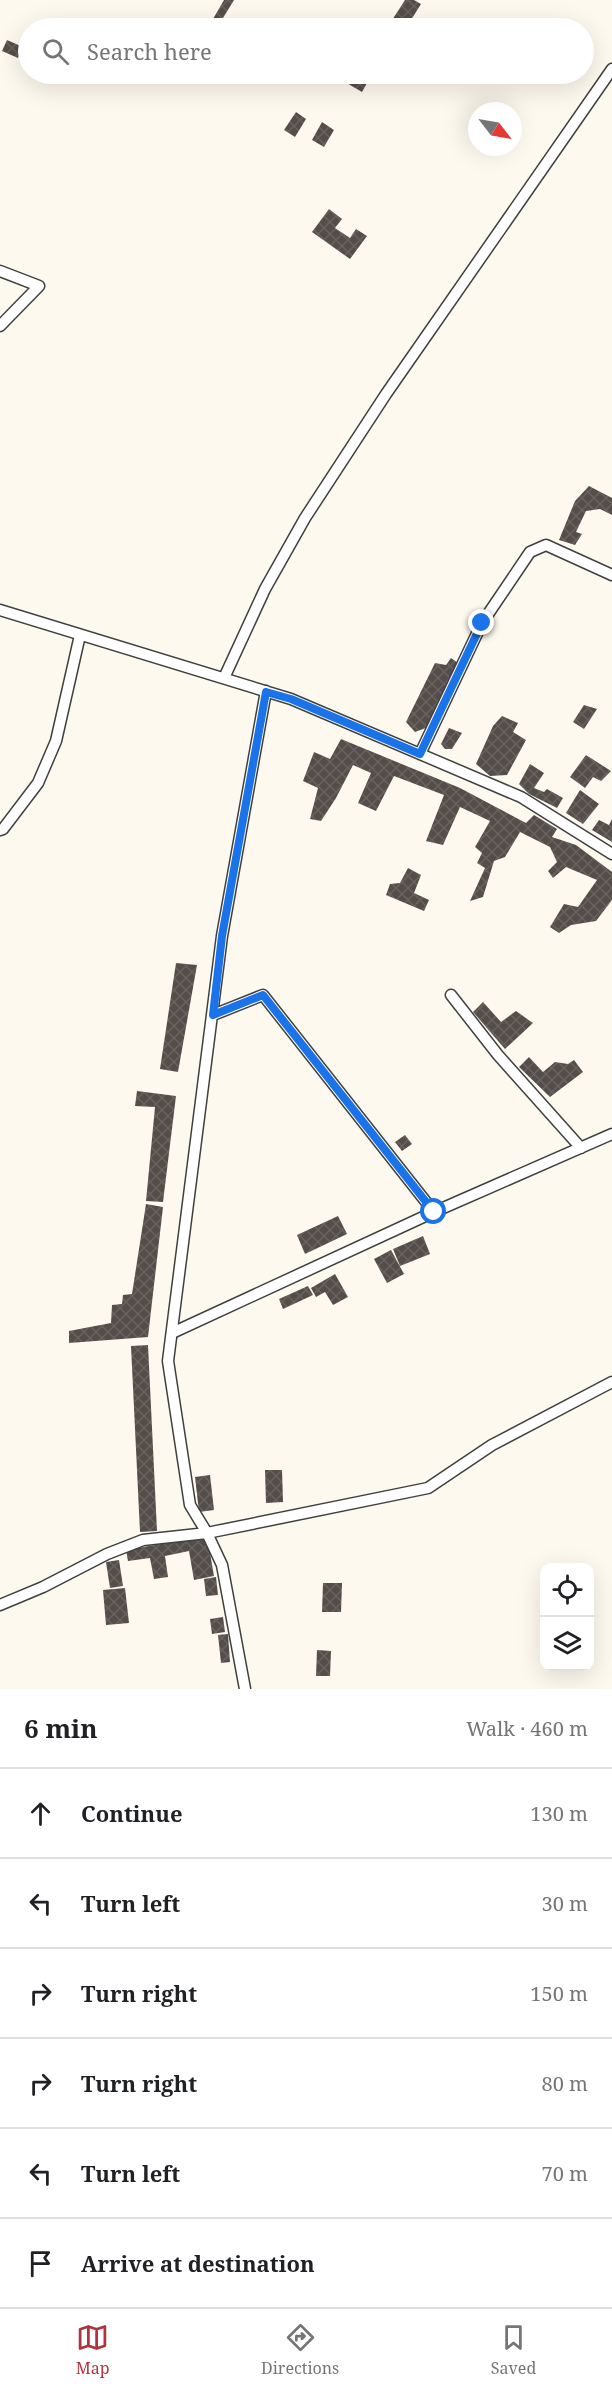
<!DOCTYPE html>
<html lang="en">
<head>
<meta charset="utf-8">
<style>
  :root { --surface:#fff; --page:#f6f6f6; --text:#202124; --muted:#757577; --line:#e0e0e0; --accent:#af323f }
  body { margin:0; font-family:"Noto Serif",serif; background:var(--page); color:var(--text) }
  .controls { position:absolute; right:18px; bottom:18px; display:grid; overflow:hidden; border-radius:12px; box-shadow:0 6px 24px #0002 }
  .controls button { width:54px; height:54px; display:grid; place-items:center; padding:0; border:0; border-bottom:2px solid var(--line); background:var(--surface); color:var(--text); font:30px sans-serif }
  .compass { position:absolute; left:468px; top:102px; width:54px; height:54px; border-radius:50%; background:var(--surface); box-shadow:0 6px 24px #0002; rotate:121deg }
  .stop { position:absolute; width:18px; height:18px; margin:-14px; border:4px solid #1a73e8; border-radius:50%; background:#fff }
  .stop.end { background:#1a73e8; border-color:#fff; box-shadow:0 2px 6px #0008 }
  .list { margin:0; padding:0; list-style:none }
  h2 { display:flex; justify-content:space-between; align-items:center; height:78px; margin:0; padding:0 24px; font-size:26px }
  h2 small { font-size:20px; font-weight:400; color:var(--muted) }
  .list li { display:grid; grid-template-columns:39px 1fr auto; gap:18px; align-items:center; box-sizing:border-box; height:90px; padding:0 24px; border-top:2px solid var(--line) }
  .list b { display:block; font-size:22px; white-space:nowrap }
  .list em { font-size:20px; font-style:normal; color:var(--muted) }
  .icon { flex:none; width:33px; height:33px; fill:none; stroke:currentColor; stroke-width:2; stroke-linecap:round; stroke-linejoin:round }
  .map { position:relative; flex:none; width:612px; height:1689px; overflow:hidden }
  .search { position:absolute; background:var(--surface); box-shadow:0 6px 24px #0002; left:18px; right:18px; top:18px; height:66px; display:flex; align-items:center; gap:15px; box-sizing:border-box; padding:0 21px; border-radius:33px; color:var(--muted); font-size:22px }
  .sheet { height:618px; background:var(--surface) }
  nav { display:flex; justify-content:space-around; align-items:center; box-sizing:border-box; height:84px; border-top:2px solid var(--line); background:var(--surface); font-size:16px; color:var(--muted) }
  nav a { display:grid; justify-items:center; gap:3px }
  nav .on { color:var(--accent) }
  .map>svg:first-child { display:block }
  .building { fill:url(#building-cross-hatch) }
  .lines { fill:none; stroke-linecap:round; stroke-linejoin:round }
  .minor-casing { stroke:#404040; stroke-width:13 }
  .minor { stroke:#fff; stroke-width:10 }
  .route { stroke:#1a73e8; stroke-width:8 }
</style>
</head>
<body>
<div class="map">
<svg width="612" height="1689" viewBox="0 0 612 1689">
  <defs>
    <pattern id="building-cross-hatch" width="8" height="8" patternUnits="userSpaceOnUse" patternTransform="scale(1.5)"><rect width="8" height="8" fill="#544d4a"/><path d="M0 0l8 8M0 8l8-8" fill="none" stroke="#686260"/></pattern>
  </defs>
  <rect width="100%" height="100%" fill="#fdf9ee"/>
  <path class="building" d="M224,0H234L220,23L213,19Z
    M405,0H414L421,4L406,28H387Z
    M7,40L23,47L18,58L2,51Z
    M350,74H372L362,92L345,82Z
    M296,112L306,119L295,137L284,130Z
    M322,122L334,130L324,147L312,140Z
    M329,209L342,219L335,228L350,238L356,229L367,236L350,259L312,232Z
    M589,486L612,498V515L600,509L586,511L576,532L582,534L575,545L559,540L575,501Z
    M451,658L458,663L426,728L415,732L406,722L435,663L446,665Z
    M584,705L597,709L584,729L573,722Z
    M502,716L518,723L513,732L526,740L507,775L490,776L476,764L493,726Z
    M449,728L462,733L452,749H445L441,744Z
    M341,739L460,788L526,823L534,815L557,829L552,837L576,845L612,872V900L596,921L571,925L559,933L550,927L564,904L578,907L597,880L566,867L553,878L548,871L557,862L550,847L520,832L505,857L494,861L483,897L470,901L485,868L477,863L482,853L475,847L490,821L460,807L443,845L426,841L444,795L394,776L376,811L358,803L371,773L353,765L336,798L321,821L310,819L318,788L303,781L314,752L330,759Z
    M586,755L611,771L601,781L593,777L585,788L570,777Z
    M530,764L544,773L534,788L544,792L547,789L563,798L557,808L529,794L519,784Z
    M580,790L599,804L583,824L566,813Z
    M612,819V842L592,830L599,820L609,825Z
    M408,868L421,875L414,893L429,900L424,911L386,895L390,884L400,883Z
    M176,963L197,965L178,1072L160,1069Z
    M483,1002L501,1022L516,1011L533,1023L505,1049L473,1012Z
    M529,1057L543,1072L555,1062L568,1064L574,1060L583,1072L550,1097L519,1067Z
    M137,1091L176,1096L163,1202L146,1201L155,1107L135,1106Z
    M405,1135L412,1144L402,1151L395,1142Z
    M146,1204L163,1207L148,1337L69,1343V1331L111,1323L112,1305L122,1304L123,1295L132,1294Z
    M338,1216L347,1234L305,1254L297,1235Z
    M423,1236L430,1254L400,1266L393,1249Z
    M391,1250L404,1274L387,1283L374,1259Z
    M335,1274L348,1297L333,1305L325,1292L316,1297L311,1288Z
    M308,1286L313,1295L283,1309L279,1299Z
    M148,1345L157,1531L140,1532L131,1346Z
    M265,1470H282L283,1502L266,1503Z
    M210,1475L214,1510L199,1512L195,1477Z
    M207,1536L214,1576L194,1580L189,1551L165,1556L168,1577L154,1579L150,1558L128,1561L126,1550Z
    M119,1560L123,1586L110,1588L106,1562Z
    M216,1577L218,1595L206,1596L204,1579Z
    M323,1583H342L341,1612H322Z
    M125,1588L129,1623L106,1625L103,1590Z
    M223,1617L225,1632L212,1634L210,1619Z
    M228,1634L230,1662L221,1663L218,1635Z
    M317,1650L331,1651L330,1676H316Z"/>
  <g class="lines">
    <defs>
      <path id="minor" d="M0,271L39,286L0,326
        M0,610L291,699L521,797L612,854
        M224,678L265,589L305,518L386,394L612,69
        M420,754L482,623L530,552L546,545L612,575
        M0,830L3,829L38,783L56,741L80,635
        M451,995L498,1055L581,1148
        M213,1015L263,995L434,1212L612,1134
        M172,1333L434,1212
        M0,1605L43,1587L107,1554L143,1540L207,1533L428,1488L492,1445L612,1382
        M245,1689L222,1565L207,1533L190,1505L168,1361L222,936L266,691"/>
    </defs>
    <use href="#minor" class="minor-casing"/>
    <use href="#minor" class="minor"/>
  </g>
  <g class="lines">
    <path class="route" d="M434,1212L263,995L213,1015L222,936L266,692L291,699L420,754L482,623"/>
  </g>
</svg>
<div class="controls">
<button><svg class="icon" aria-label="locate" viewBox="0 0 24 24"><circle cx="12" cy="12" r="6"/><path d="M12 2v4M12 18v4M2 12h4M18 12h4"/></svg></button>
<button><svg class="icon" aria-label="layers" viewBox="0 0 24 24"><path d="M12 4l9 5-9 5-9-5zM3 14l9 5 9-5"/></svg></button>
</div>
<svg class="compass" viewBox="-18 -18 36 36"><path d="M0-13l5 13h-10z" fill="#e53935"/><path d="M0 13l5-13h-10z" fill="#757577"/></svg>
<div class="stop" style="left:434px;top:1212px"></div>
<div class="stop end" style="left:482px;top:623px"></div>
<div class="search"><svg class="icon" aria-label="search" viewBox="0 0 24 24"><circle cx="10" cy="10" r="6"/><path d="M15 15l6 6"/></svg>Search here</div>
</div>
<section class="sheet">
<h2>6 min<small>Walk · 460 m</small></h2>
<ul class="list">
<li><svg class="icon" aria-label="ahead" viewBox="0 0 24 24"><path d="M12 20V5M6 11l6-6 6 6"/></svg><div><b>Continue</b></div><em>130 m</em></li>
<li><svg class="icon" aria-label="left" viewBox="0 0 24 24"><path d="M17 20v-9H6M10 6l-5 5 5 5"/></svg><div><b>Turn left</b></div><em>30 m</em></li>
<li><svg class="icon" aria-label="right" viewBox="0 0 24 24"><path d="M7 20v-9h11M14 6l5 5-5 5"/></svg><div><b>Turn right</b></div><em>150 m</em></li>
<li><svg class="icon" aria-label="right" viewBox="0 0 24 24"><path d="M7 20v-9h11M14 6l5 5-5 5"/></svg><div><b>Turn right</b></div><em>80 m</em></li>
<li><svg class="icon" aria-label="left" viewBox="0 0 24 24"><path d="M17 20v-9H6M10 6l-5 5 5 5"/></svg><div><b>Turn left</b></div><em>70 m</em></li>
<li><svg class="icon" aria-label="arrive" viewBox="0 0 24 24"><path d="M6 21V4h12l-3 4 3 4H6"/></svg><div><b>Arrive at destination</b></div></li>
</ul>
</section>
<nav>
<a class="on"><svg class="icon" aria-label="map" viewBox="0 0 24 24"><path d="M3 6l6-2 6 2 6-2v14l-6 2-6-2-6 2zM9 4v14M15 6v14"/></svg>Map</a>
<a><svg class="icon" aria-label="directions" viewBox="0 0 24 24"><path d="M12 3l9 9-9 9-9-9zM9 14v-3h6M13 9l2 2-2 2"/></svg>Directions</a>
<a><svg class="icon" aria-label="saved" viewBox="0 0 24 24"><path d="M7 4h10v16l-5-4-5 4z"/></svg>Saved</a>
</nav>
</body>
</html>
